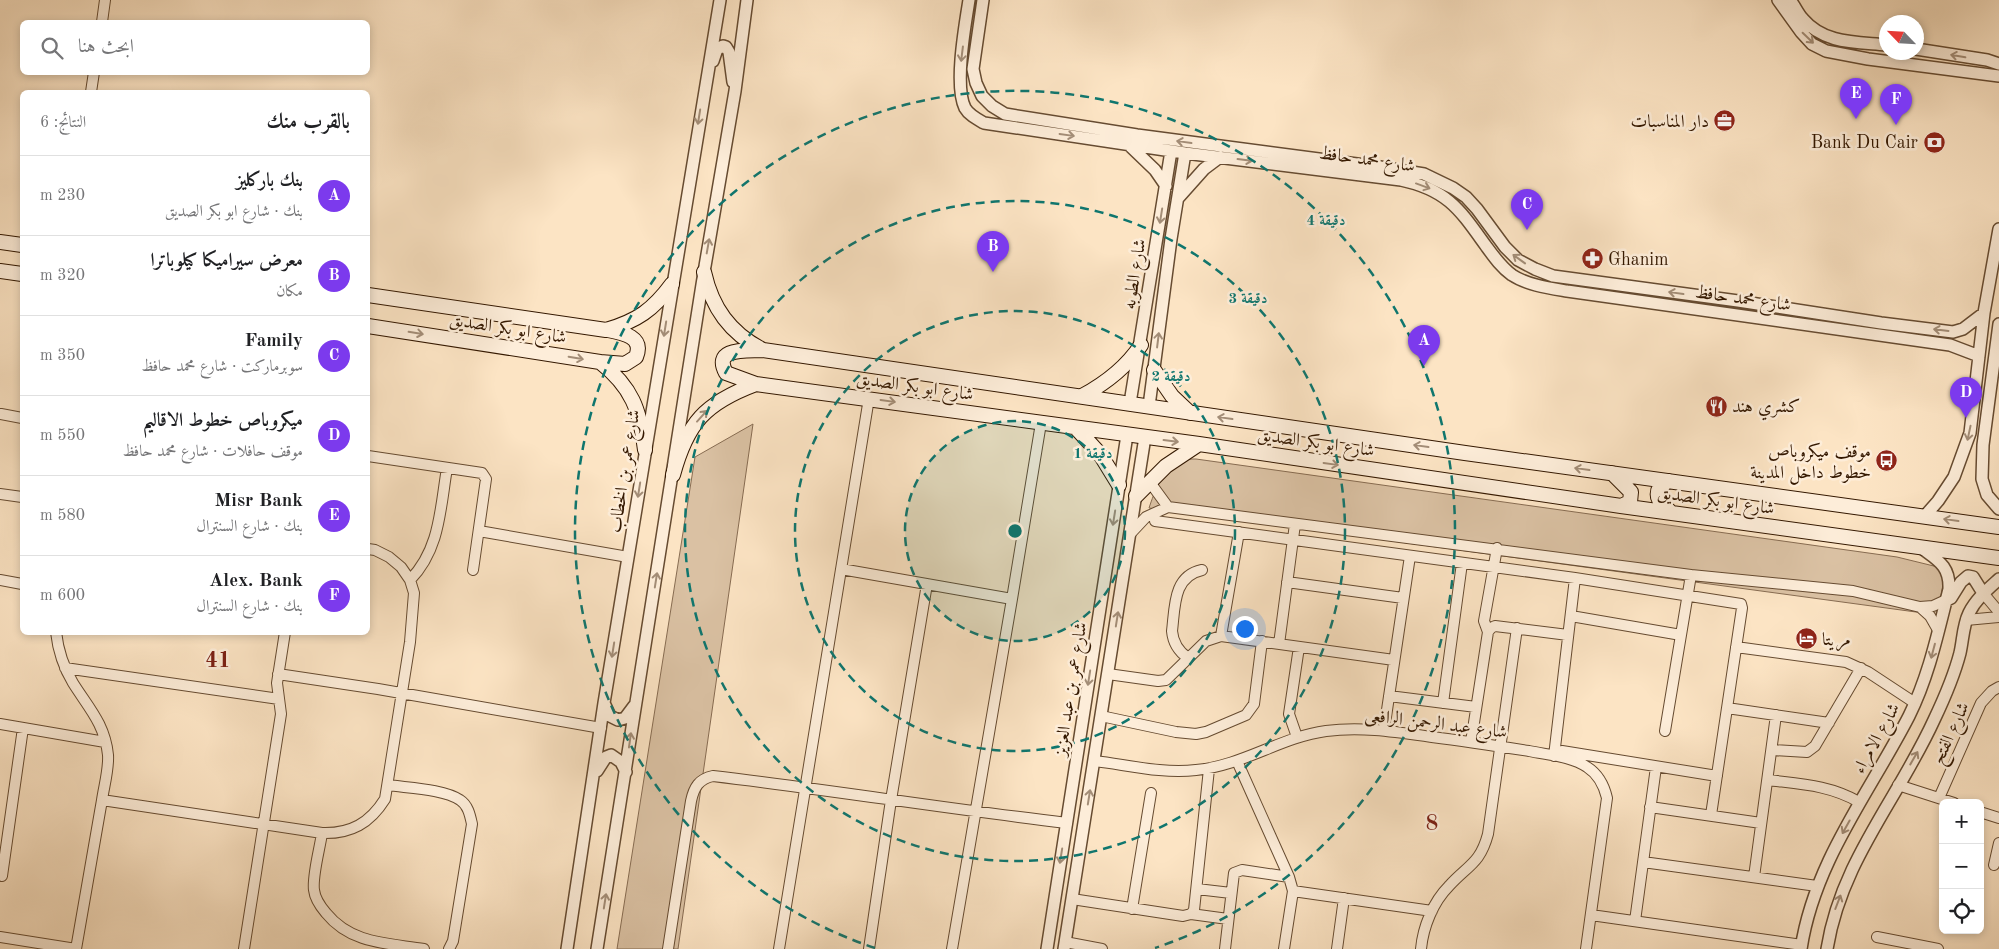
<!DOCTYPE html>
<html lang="ar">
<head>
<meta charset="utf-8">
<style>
  :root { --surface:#fff; --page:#f2f2f2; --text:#202124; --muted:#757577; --line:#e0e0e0; --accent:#7c3aed }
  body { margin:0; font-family:"Old Standard TT",Amiri,serif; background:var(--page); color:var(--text); direction:rtl }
  .controls { position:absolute; right:15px; bottom:15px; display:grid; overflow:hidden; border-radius:8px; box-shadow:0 2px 8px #0003 }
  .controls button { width:45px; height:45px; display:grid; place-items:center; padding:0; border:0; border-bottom:1px solid var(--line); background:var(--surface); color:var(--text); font:25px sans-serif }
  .compass { position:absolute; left:1879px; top:15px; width:45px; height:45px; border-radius:50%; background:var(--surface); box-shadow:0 2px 8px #0003; rotate:295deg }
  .you { position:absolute; left:1244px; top:628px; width:18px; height:18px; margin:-12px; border:4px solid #fff; border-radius:50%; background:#1a73e8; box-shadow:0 0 0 8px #1a73e833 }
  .badge { display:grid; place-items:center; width:32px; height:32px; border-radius:50%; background:var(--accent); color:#fff; font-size:16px; font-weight:700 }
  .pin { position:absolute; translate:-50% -41px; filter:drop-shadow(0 1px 2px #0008) }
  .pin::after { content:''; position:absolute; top:26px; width:18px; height:15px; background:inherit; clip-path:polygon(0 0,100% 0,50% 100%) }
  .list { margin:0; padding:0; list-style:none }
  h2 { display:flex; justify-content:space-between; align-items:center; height:65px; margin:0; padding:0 20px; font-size:21px }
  h2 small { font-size:16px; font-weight:400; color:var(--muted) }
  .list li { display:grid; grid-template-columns:32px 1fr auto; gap:15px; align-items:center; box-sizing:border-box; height:80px; padding:0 20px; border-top:1px solid var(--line) }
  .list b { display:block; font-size:19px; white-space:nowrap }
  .list p { margin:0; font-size:16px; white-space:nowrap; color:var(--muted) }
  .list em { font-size:16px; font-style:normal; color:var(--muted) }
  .icon { flex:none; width:28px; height:28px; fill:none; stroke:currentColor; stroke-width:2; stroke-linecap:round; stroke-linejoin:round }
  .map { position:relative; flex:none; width:1999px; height:949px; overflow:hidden; direction:ltr }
  .search { position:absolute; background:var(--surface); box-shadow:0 2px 8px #0003; left:20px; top:20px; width:350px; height:55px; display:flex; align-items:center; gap:12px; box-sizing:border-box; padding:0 18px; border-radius:8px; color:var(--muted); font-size:19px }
  .panel { position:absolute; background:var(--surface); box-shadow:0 2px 8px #0003; left:20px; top:90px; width:350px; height:545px; border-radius:8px; direction:rtl }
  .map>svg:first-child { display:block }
  .green { fill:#dac1a3; stroke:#876c52 }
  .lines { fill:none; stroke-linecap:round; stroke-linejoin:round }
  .minor-casing { stroke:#664b31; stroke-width:12 }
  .tertiary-casing { stroke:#664b31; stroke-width:14 }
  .secondary-casing { stroke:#341800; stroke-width:16 }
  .minor { stroke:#fdedd9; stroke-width:10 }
  .tertiary { stroke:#fdedd9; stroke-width:11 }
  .secondary { stroke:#fdedd9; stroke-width:14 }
  .oneway { stroke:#a38d77 }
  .ring { fill:none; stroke:#0f766e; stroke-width:2.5; stroke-dasharray:9 6 }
  .labels { text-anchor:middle; stroke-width:5; stroke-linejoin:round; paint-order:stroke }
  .poi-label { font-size:18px; fill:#341800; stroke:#fdedd9; text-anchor:end }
  .street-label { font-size:18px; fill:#341800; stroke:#fdedd9 }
  .district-label { font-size:22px; font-weight:bold; fill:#7a1f14; stroke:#fdedd9 }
  .centre { fill:#0f766e; stroke:#fdedd9; stroke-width:2.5 }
  .ring-label { font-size:15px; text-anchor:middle; font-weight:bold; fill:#0f766e; stroke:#fdedd9; stroke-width:5; stroke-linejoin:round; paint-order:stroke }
</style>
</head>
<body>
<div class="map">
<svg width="1999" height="949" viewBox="0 0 1999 949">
  <rect width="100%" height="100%" fill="#fce4c4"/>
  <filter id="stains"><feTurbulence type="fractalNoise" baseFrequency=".004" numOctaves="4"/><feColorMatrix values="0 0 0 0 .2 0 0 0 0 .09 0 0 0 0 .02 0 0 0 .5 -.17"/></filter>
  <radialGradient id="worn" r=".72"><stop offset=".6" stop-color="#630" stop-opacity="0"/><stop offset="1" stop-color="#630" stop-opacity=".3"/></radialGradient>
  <path class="green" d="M753,424L678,949H617L695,457Z
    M1196,459L1897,557L1942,568L1943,584L1938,615L1149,508C1154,493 1163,468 1179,461C1184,459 1191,459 1196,459Z"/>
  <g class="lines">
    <defs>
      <path id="minor" d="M102,22L105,0
        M91,92L94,72
        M1,414L22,418
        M368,456L482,473L486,479L473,570
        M1149,481L1168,507
        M0,494L22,497
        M1155,521L1575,578L1741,604L1742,608L1711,815
        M479,531L628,557
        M1131,533L1146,517L1168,507L1691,575L1853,591L1920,607L1933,606L1946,600
        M841,569L1012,599L1041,423
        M0,580L22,584
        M410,580C440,549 440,510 447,468
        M1287,582L1403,598
        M1983,593L1999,612
        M1920,607L1930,616L1938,630
        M1571,616L1681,635
        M1966,620L1999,617
        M56,632C58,650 64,668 73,683C88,707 105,724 108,755C109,769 104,786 102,800L322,833C351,834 370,823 385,799L410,642L414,593L410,580L401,567L389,557L375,550L368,549
        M1488,632L1491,628L1495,626L1568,635
        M1221,636L1239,532
        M1279,644L1295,524
        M1736,647L1846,662L1868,672L1915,703
        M1188,658C1178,651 1173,643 1172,631C1175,607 1173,576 1202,570
        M65,668L279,699
        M278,674L378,689L601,728
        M1108,674L1158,681L1166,680L1206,641L1221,636L1394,660
        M1389,696L1476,707
        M1443,703L1462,563
        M1727,708L1829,723
        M1101,716L1176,732L1196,734L1206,732L1246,715L1254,704L1262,641
        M0,724L105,742
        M1384,730L1410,556
        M1665,731L1691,575
        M1297,737L1289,714L1299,647
        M1471,742L1488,632L1484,621L1497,548
        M1772,750L1807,752L1815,746L1861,668
        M1562,751L1717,776
        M1554,756L1575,578
        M1095,761C1128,765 1163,774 1196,770C1242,766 1281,737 1326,731C1361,726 1397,732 1432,737C1464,741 1497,746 1529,751C1548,755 1571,756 1587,767C1598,774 1604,785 1607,798L1586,949
        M1237,761L1289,877L1293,891L1284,949
        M1768,780C1800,784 1830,785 1859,802
        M388,785C408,788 444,789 460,800C468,805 470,815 472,824L453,941L449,949
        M1898,785L1954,803
        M1939,798L1981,703L1992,691L1999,687
        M1650,807L1761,823
        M1980,812L1999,818
        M322,833C320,848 312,876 314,890C315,899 320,906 326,913C351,944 387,943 424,949
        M1643,862L1817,886
        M1994,865L1999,843
        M2,876L23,728
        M1754,877L1776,715
        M1197,889L1231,893
        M1293,891L1432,911
        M1072,899L1183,916L1191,914L1194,910L1209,769
        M1132,909L1151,793
        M1191,914L1228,919
        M1591,915L1802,945
        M1635,921L1656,767
        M0,937L76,949
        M1877,937L1938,949
        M1065,942L1102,949
        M76,949L102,800
        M244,949L281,714L277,683L285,632
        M668,949L691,801C694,787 699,779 713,776C831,790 948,809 1067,823
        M779,949L869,398
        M869,949L891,800L927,584
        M952,949L1012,599
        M1225,949L1234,873L1242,870L1289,877
        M1337,949L1344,898
        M1421,949C1423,927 1433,902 1449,886C1468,865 1480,864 1488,834L1517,628"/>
      <path id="tertiary" d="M969,0C965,25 954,86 965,108C969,115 977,119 984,123L1185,153L1401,180C1448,190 1460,210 1486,246C1494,257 1501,267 1512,275C1527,285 1549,288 1567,291L1950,345L1979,356
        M983,0L973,69L976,83L982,96L992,106L1005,114L1137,135L1380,167L1424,174L1453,188L1466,197L1477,209L1505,247L1518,260L1535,269L1553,276L1738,301L1881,323L1953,332L1963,329L1984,313
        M1778,0L1801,32L1812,44L1826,51L1868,59L1999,76
        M1790,0C1795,6 1798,14 1803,19C1824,44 1857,42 1886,45
        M1916,49L1987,60L1999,64
        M713,61L717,49L723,46L726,47L729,52L733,82
        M1129,145L1155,170L1166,186
        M1179,197L1204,169L1220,157
        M1999,324L1983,445L1982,479L1987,495L1999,509
        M1130,403L1171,151
        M1149,406L1171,239L1185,153
        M1924,517L1938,501L1954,477L1970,433L1984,313L1999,229
        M1947,600L1951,598L1961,582L1968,576L1973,577L1983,593
        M604,703L610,716L618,720L625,718L634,706
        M597,771L606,757L611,755L621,762L626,772
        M567,949L604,703L720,0
        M597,949L704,272L735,91L747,0
        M1047,949L1127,435
        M1064,949L1145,437
        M1801,949C1814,862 1870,792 1909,716C1929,676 1938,632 1949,589C1950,565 1937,560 1920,547
        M1827,949C1841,861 1898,799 1934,720C1944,699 1954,676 1960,653C1963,640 1963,625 1969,613C1976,599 1988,589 1999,579"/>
      <path id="secondary" d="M0,242L22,245
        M0,271L22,274
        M704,272C712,308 730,333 763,350L1465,453L1999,527
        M368,295L606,330C637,321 653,310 672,284
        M368,326L600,362C632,387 640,410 645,450
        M600,362L625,364L636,357C644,337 624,333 608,330
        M1154,370L1172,396L1190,413
        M756,384L726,373C712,347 747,351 762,350
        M1082,396C1106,383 1126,368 1141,345
        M1076,428L1100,454L1119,485
        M1612,473L1631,492L1630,502L1621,506
        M673,475C687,423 705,403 756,384L1199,444L1621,506L1999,558
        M1669,481L1660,486C1653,499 1663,505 1672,513
        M1136,496L1166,466L1199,444"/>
    </defs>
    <use href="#minor" class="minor-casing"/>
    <use href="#tertiary" class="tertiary-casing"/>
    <use href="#secondary" class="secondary-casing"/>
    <use href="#minor" class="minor"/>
    <use href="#tertiary" class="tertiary"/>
    <use href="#secondary" class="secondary"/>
  </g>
  <defs><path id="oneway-shaft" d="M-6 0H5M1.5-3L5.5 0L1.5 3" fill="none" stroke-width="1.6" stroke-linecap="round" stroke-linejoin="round" transform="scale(1.25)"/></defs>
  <g class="oneway">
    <use href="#oneway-shaft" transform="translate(1808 38) rotate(44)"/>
    <use href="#oneway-shaft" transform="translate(962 54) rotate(97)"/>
    <use href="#oneway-shaft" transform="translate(1958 56) rotate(-170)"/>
    <use href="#oneway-shaft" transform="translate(699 117) rotate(99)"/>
    <use href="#oneway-shaft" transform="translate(1067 135) rotate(8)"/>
    <use href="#oneway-shaft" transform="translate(1184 142) rotate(-172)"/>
    <use href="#oneway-shaft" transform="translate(1245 160) rotate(7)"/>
    <use href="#oneway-shaft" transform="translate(1423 186) rotate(20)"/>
    <use href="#oneway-shaft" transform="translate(1161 216) rotate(99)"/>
    <use href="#oneway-shaft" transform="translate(708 246) rotate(-80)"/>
    <use href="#oneway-shaft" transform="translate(1519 259) rotate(-144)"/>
    <use href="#oneway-shaft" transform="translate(1676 293) rotate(-172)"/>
    <use href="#oneway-shaft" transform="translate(665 329) rotate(99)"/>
    <use href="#oneway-shaft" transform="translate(1941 330) rotate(-173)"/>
    <use href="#oneway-shaft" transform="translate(416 333) rotate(9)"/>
    <use href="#oneway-shaft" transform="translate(1158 340) rotate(-83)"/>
    <use href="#oneway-shaft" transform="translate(576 358) rotate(10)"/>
    <use href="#oneway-shaft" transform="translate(888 401) rotate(8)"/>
    <use href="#oneway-shaft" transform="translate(702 416) rotate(-48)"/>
    <use href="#oneway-shaft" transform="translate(1225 418) rotate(-172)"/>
    <use href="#oneway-shaft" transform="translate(1969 433) rotate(102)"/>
    <use href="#oneway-shaft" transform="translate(1171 441) rotate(7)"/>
    <use href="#oneway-shaft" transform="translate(1421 446) rotate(-172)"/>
    <use href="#oneway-shaft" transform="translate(1331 464) rotate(8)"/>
    <use href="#oneway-shaft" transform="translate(1582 469) rotate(-172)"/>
    <use href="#oneway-shaft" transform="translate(639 490) rotate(99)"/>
    <use href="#oneway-shaft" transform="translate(1114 518) rotate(99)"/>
    <use href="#oneway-shaft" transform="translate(1951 520) rotate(-172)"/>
    <use href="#oneway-shaft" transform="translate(656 580) rotate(-81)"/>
    <use href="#oneway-shaft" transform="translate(1117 619) rotate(-81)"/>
    <use href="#oneway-shaft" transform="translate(613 650) rotate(99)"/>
    <use href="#oneway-shaft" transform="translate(1933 651) rotate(105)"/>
    <use href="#oneway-shaft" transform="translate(1089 678) rotate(99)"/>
    <use href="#oneway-shaft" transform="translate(630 740) rotate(-82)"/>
    <use href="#oneway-shaft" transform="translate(1914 758) rotate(-60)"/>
    <use href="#oneway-shaft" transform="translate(1089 797) rotate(-81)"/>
    <use href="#oneway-shaft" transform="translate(1846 827) rotate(119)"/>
    <use href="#oneway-shaft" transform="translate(1061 856) rotate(99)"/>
    <use href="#oneway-shaft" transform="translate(605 901) rotate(-81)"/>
    <use href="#oneway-shaft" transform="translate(1838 902) rotate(-69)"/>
  </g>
  <circle cx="1015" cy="531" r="110" fill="#0f766e" fill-opacity=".12"/>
  <g class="ring">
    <circle cx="1015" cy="531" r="110"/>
    <circle cx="1015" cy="531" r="220"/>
    <circle cx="1015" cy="531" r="330"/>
    <path d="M875 948A440 440 0 1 1 1155 948"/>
  </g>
  <defs>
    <symbol id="office-disc" viewBox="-11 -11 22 22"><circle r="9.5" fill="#8f2418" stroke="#fdedd9"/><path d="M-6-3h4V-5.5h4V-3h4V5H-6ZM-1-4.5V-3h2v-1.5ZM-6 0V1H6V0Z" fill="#fff"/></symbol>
    <symbol id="bank-disc" viewBox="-11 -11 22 22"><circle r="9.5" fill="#8f2418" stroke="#fdedd9"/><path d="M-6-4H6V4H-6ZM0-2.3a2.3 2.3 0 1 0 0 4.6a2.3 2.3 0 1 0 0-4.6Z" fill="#fff"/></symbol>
    <symbol id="pharmacy-disc" viewBox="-11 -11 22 22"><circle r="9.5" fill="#8f2418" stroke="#fdedd9"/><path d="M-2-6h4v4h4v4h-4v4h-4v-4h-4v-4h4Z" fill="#fff"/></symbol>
    <symbol id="restaurant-disc" viewBox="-11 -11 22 22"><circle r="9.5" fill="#8f2418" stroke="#fdedd9"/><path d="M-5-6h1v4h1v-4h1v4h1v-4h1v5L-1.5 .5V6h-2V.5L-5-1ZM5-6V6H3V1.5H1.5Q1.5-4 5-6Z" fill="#fff"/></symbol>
    <symbol id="bus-disc" viewBox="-11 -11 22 22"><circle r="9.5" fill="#8f2418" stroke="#fdedd9"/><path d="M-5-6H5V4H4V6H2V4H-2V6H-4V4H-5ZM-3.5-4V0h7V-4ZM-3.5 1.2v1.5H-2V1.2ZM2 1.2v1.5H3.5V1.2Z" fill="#fff"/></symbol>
    <symbol id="hotel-disc" viewBox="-11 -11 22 22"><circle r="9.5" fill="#8f2418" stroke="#fdedd9"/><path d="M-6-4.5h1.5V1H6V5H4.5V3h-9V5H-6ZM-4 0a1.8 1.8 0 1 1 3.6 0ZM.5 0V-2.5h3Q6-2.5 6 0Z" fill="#fff"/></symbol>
  </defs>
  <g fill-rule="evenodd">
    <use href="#office-disc" x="1712" y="108" width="25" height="25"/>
    <use href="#bank-disc" x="1922" y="130" width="25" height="25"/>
    <use href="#pharmacy-disc" x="1580" y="246" width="25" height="25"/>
    <use href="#restaurant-disc" x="1704" y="394" width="25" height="25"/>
    <use href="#bus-disc" x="1874" y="448" width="25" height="25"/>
    <use href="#hotel-disc" x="1794" y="626" width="25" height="25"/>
  </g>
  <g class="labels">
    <g class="poi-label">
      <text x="1709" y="127">دار المناسبات</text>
      <text x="1918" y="148">Bank Du Cair</text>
      <text x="1608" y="265" text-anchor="start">Ghanim</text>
      <text x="1732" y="412" text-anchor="start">كشري هند</text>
      <text x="1871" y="457">موقف ميكروباص<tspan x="1871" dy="21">خطوط داخل المدينة</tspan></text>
      <text x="1822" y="645" text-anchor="start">مريتا</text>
    </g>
    <g class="street-label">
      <text transform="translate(1367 159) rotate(8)" y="6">شارع محمد حافظ</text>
      <text transform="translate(1134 274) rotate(-81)" y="6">شارع الطوبه</text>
      <text transform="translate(1743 298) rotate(8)" y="6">شارع محمد حافظ</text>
      <text transform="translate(508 328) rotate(9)" y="6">شارع ابو بكر الصديق</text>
      <text transform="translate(915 386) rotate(8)" y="6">شارع ابو بكر الصديق</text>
      <text transform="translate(1316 442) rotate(8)" y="6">شارع ابو بكر الصديق</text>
      <text transform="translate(624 471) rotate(-81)" y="6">شارع عمر بن الخطاب</text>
      <text transform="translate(1716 500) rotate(8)" y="6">شارع ابو بكر الصديق</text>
      <text transform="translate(1070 689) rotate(-81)" y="6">شارع عمر بن عبد العزيز</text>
      <text transform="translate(1436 723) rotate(7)" y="6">شارع عبد الرحمن الرافعى</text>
      <text transform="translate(1950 733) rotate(-65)" y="6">شارع الفتح</text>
      <text transform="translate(1876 738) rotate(-61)" y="6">شارع الامراء</text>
    </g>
    <g class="district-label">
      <text x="218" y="667">41</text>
      <text x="1432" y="830">8</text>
    </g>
  </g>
  <circle cx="1015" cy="531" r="8" class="centre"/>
  <g class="ring-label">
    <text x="1326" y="225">4 دقيقة</text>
    <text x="1248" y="303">3 دقيقة</text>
    <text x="1171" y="381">2 دقيقة</text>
    <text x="1093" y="458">1 دقيقة</text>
  </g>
  <rect width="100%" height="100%" filter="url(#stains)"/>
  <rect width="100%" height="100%" fill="url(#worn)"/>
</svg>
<div class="controls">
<button>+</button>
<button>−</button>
<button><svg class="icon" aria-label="locate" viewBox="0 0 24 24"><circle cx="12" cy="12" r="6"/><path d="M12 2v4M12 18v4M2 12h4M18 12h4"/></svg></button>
</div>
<svg class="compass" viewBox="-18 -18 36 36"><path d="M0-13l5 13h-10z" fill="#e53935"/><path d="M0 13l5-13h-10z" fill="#757577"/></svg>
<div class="you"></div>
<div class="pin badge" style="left:1424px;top:366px">A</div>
<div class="pin badge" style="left:993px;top:272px">B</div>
<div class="pin badge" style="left:1527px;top:230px">C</div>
<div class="pin badge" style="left:1966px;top:418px">D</div>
<div class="pin badge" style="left:1856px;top:119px">E</div>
<div class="pin badge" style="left:1896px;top:125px">F</div>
<div class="search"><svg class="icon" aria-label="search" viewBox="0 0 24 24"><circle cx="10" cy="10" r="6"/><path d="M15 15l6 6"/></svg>ابحث هنا</div>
<section class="panel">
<h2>بالقرب منك<small>النتائج: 6</small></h2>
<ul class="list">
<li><span class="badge">A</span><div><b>بنك باركليز</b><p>بنك · شارع ابو بكر الصديق</p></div><em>230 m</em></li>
<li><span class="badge">B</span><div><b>معرض سيراميكا كيلوباترا</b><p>مكان</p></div><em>320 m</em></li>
<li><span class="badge">C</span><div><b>Family</b><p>سوبرماركت · شارع محمد حافظ</p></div><em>350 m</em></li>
<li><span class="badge">D</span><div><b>ميكروباص خطوط الاقاليم</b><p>موقف حافلات · شارع محمد حافظ</p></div><em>550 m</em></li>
<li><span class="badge">E</span><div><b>Misr Bank</b><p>بنك · شارع السنترال</p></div><em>580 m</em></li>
<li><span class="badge">F</span><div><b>Alex. Bank</b><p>بنك · شارع السنترال</p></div><em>600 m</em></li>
</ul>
</section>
</div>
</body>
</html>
